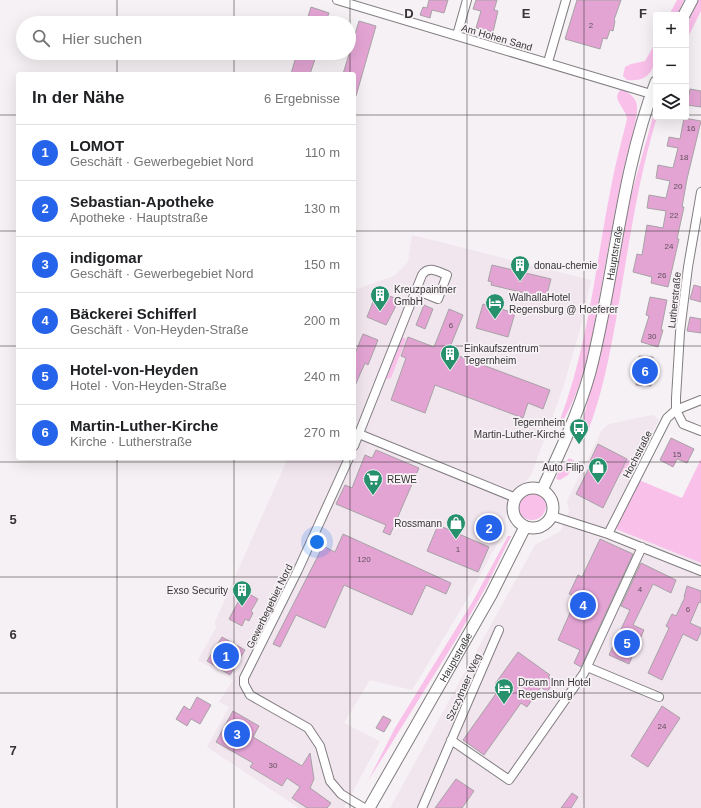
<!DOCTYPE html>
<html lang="de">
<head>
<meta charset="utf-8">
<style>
  :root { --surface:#fff; --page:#f2f2f2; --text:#202124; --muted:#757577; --line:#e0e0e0; --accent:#2563eb }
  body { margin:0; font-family:Arial,sans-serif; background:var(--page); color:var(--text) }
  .controls { position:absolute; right:12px; top:12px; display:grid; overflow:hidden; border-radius:4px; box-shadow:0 4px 16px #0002 }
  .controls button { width:36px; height:36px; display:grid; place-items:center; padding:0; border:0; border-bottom:1px solid var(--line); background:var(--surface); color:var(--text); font:20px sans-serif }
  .you { position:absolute; left:317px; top:542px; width:14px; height:14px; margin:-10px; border:3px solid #fff; border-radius:50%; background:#1a73e8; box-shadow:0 0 0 6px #1a73e833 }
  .badge { display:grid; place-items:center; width:26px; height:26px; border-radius:50%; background:var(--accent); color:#fff; font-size:13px; font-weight:700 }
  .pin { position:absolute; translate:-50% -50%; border:2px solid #fff; box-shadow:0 1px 4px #0006 }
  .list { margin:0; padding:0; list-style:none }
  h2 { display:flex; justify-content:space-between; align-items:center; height:52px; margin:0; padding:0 16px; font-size:17px }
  h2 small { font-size:13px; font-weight:400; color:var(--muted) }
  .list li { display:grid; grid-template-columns:26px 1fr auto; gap:12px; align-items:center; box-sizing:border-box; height:56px; padding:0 16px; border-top:1px solid var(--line) }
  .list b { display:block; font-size:15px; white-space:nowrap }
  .list p { margin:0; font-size:13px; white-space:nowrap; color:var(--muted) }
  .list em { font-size:13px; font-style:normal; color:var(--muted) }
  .icon { flex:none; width:22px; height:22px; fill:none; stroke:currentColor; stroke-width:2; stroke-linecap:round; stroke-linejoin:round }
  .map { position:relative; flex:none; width:701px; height:808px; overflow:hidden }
  .search { position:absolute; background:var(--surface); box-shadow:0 4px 16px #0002; left:16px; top:16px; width:340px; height:44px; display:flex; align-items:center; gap:10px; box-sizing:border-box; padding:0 14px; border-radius:22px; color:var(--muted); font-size:15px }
  .panel { position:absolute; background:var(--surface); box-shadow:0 4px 16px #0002; left:16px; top:72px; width:340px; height:388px; border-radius:4px }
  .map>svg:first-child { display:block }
  .built { fill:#f1e5ee }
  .green { fill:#f9c0ea }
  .building { fill:#e3a4d4; stroke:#a7a2a6 }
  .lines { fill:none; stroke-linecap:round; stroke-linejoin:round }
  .street-casing { stroke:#817d80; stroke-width:10 }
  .secondary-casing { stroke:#817d80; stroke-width:13 }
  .street { stroke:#fff; stroke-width:8 }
  .secondary { stroke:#fff; stroke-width:11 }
  .grid { fill:none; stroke:#363435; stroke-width:1; stroke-opacity:0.55 }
  .labels { text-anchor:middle; stroke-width:3.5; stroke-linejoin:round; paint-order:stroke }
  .number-label { font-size:8px; fill:#61505d }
  .street-label { font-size:10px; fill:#363435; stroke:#f6f1f4 }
  .poi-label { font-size:10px; fill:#363435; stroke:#f6f1f4; text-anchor:start }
  .grid-label { font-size:13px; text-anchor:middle; font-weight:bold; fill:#363435; stroke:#f6f1f4; stroke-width:3.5; stroke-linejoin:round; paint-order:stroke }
</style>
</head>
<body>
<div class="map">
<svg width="701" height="808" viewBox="0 0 701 808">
  <rect width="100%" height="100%" fill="#f6f1f4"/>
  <path class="built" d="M412,235L591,280L582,322L563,388L531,475L512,497L505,519L503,533L463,606L412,690L370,680L344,723L380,741L344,808H299L207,747L229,707L219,702L233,680L198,660L217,626L214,624L288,458H354V290L394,276L408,262Z
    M652,415L659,419L607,526L701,563V808H390L535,545L561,531L569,511L567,501L602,430L609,424Z"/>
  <path class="green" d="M677,0H684L677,15H669Z
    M698,0H701V11L686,41V26Z
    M656,42C656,63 654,83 627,80L623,76L625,67L631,64L645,61Z
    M623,89C630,94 637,98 637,107C638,120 626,156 623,172C615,212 607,253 600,294C592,338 585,385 561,424L560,420C589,343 596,261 612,182C616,161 622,140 627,119C626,110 618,105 617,96L619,91Z
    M656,106V117H657C637,182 628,252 616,320C609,358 602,395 588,431L580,433L603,337L629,203Z
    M402,337L406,339L391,378L386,379Z
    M569,458L575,461L568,475L560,480L556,479L558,473Z
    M627,459L634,462L627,477L620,474Z
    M701,459V563L616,529L639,480L682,498Z
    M518 506a14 14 0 1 1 28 0a14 14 0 1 1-28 0Z
    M508,536H511L486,587L457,638L368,781L395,728L473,601Z"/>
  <path class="building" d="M429,0H448L444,13L432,10L430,18L420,15L423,7L427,8Z
    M476,0H497L494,10L498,11L493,32L476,28L481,11L473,9Z
    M577,0H621L614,20L615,21L613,31L610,30L607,39L603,38L600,49L565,39Z
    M311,7L329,13L325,23H306Z
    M359,21L376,26L356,96L354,95V74H343Z
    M297,53H317L310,74H291Z
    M690,89L701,91V107L687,105Z
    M684,118L701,121L687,179L682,207H684L677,239H679L668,287L651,283L652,277L633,272L637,254L642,255L647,225L663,228L666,211L647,208L649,195L666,198L670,181L656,178L658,165L673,168L678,148L667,146L669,137L680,139Z
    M492,265L551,279L546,298L533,295L532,299L524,297L525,293L491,285L492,282L488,281Z
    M694,285L701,287V302L690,299Z
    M385,294L399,300L386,325L367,317L375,297L382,300Z
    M650,297L667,300L661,330H663L658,347L641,342L649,316L646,315Z
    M483,304L515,313L508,337L476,328Z
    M424,305L433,309L425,329L416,325Z
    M449,309L463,315L448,352L550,390L543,409L528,403L523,418L435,385L425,413L391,400L406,358L401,356L408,337L434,347Z
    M690,317L701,319V333L687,331Z
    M363,334L378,340L368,365L365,363L354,388V356Z
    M639,356L653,357L651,386L636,385Z
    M671,438L694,449L687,463L677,459L673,467L660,460Z
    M598,444L627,459L603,508L576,494L592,462L590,461Z
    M376,450L419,468L390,535L383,532L386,525L336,504L345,485L352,488L365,455L372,458Z
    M438,525L489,547L478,572L427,551Z
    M343,534L451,583L446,594L426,585L412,615L344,585L325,628L296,615L280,647L273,644L323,546L335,552Z
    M600,539L633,554L581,667L574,663L580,650L558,640L577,597L569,594L578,575L582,577Z
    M641,563L676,580L671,593L653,584L633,625L644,630L629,664L609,655L630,610L621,606Z
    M687,586L701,591V603L699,602L690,623L701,628V632L697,641L683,634L662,680L648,673L669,628L666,626L672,614L676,616L685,597H684Z
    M244,591L258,599L251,611L253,613L249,621L245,619L242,626L229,619Z
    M222,637L245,650L230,675L207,661Z
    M518,652L550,675L548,677L555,681L547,692L541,687L527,707L521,703L484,755L463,740L500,688L495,684Z
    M197,697L211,705L200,724L191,719L187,726L176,719L184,706L190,710Z
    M662,706L680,718L648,767L631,756Z
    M233,711L259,726L253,737L302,766L310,753L314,779L310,788L331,803L327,808H307L292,798L300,787L287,778L282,786L250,767L253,763L216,742Z
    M383,716L391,720L384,732L376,728Z
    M456,779L474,791L462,808H435Z
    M572,793L578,797L571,808H561Z"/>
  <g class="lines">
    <defs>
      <path id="street" d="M337,0L651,94
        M457,35L467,0
        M548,62L566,0
        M701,192L688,267L680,332L676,398V410L683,424L701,431
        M359,434L516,498
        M354,446L422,275C429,265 438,272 447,275L438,299L416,290
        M349,458L298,570L244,678V684L250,695L308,728L320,746L330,781L341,794L364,808
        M552,516L608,534L701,571
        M608,534L667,418L676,410L701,400
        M587,667L659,697
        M451,740L509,780L584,673L642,547
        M422,808L499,630"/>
      <g id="secondary">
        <path d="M684,15L692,0"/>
        <circle cx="533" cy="508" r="20"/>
        <path id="s1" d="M542,490C560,452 579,412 590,372C615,276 620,175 656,82"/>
        <path id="s2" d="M369,808L491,595L525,527"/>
      </g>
    </defs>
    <use href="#street" class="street-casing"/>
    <use href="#secondary" class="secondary-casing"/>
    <use href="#street" class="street"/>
    <use href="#secondary" class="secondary"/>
  </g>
  <path class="grid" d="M117,0V23M234,0V23M350,0V74M467,0V808M584,0V808M117,53V74M234,53V74M0,115H18M354,115H656M686,115H701M0,231H18M354,231H701M0,346H18M354,346H701M117,458V808M234,458V808M350,458V808M0,462H701M0,577H701M0,693H701"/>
  <defs>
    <symbol id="building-pin" viewBox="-11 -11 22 30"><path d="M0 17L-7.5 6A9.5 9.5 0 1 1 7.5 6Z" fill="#27906d" stroke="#f6f1f4"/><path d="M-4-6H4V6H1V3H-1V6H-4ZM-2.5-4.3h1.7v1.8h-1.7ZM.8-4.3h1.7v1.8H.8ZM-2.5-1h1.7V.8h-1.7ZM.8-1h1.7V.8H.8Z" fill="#fff"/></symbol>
    <symbol id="hotel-pin" viewBox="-11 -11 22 30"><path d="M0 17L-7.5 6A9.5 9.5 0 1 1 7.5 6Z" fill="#27906d" stroke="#f6f1f4"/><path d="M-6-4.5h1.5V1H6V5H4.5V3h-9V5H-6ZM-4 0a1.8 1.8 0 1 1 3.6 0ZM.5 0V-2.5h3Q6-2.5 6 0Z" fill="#fff"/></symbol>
    <symbol id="bus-pin" viewBox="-11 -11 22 30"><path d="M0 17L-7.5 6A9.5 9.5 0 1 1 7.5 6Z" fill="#27906d" stroke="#f6f1f4"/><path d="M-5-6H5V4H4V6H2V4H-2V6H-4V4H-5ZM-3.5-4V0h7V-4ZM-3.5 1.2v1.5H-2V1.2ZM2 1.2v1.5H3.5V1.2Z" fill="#fff"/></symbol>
    <symbol id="shop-pin" viewBox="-11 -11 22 30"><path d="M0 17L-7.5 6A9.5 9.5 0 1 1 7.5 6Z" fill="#27906d" stroke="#f6f1f4"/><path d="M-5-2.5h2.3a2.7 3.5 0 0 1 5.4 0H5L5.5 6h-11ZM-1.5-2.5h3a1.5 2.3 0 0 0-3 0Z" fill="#fff"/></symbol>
    <symbol id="supermarket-pin" viewBox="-11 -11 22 30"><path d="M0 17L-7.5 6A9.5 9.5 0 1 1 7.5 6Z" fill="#27906d" stroke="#f6f1f4"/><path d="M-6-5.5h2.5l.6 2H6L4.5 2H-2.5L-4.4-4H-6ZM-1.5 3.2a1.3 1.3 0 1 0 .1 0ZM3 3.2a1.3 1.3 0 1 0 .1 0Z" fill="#fff"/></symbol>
  </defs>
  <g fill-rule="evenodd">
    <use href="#building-pin" x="509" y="254" width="22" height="30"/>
    <use href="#building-pin" x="369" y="284" width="22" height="30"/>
    <use href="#hotel-pin" x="484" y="292" width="22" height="30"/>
    <use href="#building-pin" x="439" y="343" width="22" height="30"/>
    <use href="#bus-pin" x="568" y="417" width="22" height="30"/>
    <use href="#shop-pin" x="587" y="456" width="22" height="30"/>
    <use href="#supermarket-pin" x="362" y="468" width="22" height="30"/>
    <use href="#shop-pin" x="445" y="512" width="22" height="30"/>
    <use href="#building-pin" x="231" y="579" width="22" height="30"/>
    <use href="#hotel-pin" x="493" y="677" width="22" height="30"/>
  </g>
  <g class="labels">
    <g class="number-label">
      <text x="591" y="28">2</text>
      <text x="691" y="131">16</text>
      <text x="684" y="160">18</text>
      <text x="678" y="189">20</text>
      <text x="674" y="218">22</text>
      <text x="669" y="249">24</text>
      <text x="662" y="278">26</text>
      <text x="451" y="328">6</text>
      <text x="652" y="339">30</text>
      <text x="677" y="457">15</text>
      <text x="458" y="552">1</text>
      <text x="364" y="562">120</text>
      <text x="640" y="592">4</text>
      <text x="688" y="612">6</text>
      <text x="662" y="729">24</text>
      <text x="273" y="768">30</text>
    </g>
    <g class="street-label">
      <text transform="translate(497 37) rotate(16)" y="4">Am Hohen Sand</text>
      <text dy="4" stroke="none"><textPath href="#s1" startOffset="249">Hauptstraße</textPath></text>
      <text transform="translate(674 300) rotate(-84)" y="4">Lutherstraße</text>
      <text transform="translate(637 454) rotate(-63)" y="4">Hochstraße</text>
      <text transform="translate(269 606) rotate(-64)" y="4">Gewerbegebiet Nord</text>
      <text dy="4" stroke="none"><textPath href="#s2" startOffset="174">Hauptstraße</textPath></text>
      <text transform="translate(463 687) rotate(-66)" y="4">Szczytnaer Weg</text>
    </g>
    <g class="poi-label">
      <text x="534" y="269">donau-chemie</text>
      <text x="394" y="293">Kreuzpaintner<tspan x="394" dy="12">GmbH</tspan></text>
      <text x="509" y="301">WalhallaHotel<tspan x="509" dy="12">Regensburg @ Hoeferer</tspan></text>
      <text x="464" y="352">Einkaufszentrum<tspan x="464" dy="12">Tegernheim</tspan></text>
      <text x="565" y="426" text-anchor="end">Tegernheim<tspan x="565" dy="12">Martin-Luther-Kirche</tspan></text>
      <text x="584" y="471" text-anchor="end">Auto Filip</text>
      <text x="387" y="483">REWE</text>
      <text x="442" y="527" text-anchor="end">Rossmann</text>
      <text x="228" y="594" text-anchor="end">Exso Security</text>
      <text x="518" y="686">Dream Inn Hotel<tspan x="518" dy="12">Regensburg</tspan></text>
    </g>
  </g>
  <g class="grid-label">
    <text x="409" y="18">D</text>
    <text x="526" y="18">E</text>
    <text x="643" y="18">F</text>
    <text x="13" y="524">5</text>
    <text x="13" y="639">6</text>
    <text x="13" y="755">7</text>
  </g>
</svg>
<div class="controls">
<button>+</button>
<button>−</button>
<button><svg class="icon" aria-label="layers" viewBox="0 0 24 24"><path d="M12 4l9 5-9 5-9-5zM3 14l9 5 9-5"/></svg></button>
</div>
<div class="you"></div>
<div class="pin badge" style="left:226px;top:656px">1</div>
<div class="pin badge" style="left:489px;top:528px">2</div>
<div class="pin badge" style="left:237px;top:734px">3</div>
<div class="pin badge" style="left:583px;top:605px">4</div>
<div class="pin badge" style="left:627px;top:643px">5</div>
<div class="pin badge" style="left:645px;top:371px">6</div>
<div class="search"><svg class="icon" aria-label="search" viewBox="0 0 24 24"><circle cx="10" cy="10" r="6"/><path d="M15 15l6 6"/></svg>Hier suchen</div>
<section class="panel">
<h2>In der Nähe<small>6 Ergebnisse</small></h2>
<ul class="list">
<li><span class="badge">1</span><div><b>LOMOT</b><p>Geschäft · Gewerbegebiet Nord</p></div><em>110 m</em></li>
<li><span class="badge">2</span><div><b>Sebastian-Apotheke</b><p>Apotheke · Hauptstraße</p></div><em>130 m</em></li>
<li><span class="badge">3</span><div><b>indigomar</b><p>Geschäft · Gewerbegebiet Nord</p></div><em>150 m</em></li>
<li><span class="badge">4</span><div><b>Bäckerei Schifferl</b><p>Geschäft · Von-Heyden-Straße</p></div><em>200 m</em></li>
<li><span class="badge">5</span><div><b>Hotel-von-Heyden</b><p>Hotel · Von-Heyden-Straße</p></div><em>240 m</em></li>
<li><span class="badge">6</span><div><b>Martin-Luther-Kirche</b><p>Kirche · Lutherstraße</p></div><em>270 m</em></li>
</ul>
</section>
</div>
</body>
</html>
